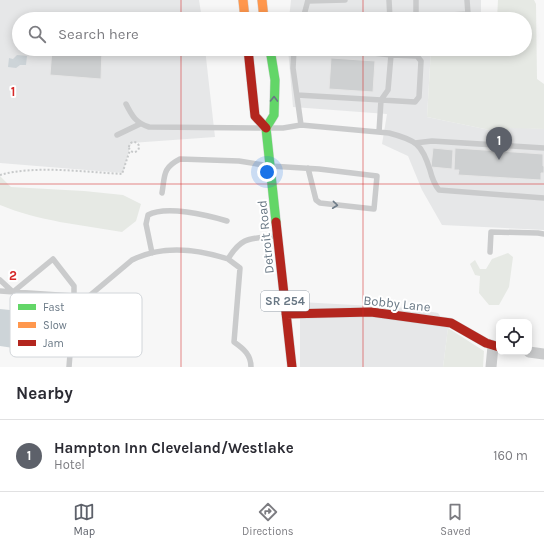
<!DOCTYPE html>
<html lang="en">
<head>
<meta charset="utf-8">
<style>
  :root { --surface:#fff; --page:#f7f7f7; --text:#2b2b33; --muted:#7c7c81; --line:#e1e1e2; --accent:#5d616a }
  body { margin:0; font-family:Karla,sans-serif; background:var(--page); color:var(--text) }
  .controls { position:absolute; right:12px; bottom:12px; display:grid; overflow:hidden; border-radius:8px; box-shadow:0 2px 10px #0003 }
  .controls button { width:36px; height:36px; display:grid; place-items:center; padding:0; border:0; border-bottom:1px solid var(--line); background:var(--surface); color:var(--text); font:20px sans-serif }
  .you { position:absolute; left:267px; top:172px; width:14px; height:14px; margin:-10px; border:3px solid #fff; border-radius:50%; background:#1a73e8; box-shadow:0 0 0 6px #1a73e833 }
  .badge { display:grid; place-items:center; width:26px; height:26px; border-radius:50%; background:var(--accent); color:#fff; font-size:13px; font-weight:700 }
  .pin { position:absolute; translate:-50% -33px; filter:drop-shadow(0 1px 2px #0008) }
  .pin::after { content:''; position:absolute; top:21px; width:14px; height:12px; background:inherit; clip-path:polygon(0 0,100% 0,50% 100%) }
  .list { margin:0; padding:0; list-style:none }
  h2 { display:flex; justify-content:space-between; align-items:center; height:52px; margin:0; padding:0 16px; font-size:17px }
  h2 small { font-size:13px; font-weight:400; color:var(--muted) }
  .list li { display:grid; grid-template-columns:26px 1fr auto; gap:12px; align-items:center; box-sizing:border-box; height:72px; padding:0 16px; border-top:1px solid var(--line) }
  .list b { display:block; font-size:15px; white-space:nowrap }
  .list p { margin:0; font-size:13px; white-space:nowrap; color:var(--muted) }
  .list em { font-size:13px; font-style:normal; color:var(--muted) }
  .icon { flex:none; width:22px; height:22px; fill:none; stroke:currentColor; stroke-width:2; stroke-linecap:round; stroke-linejoin:round }
  .map { position:relative; flex:none; width:544px; height:367px; overflow:hidden }
  .search { position:absolute; background:var(--surface); box-shadow:0 2px 10px #0003; left:12px; right:12px; top:12px; height:44px; display:flex; align-items:center; gap:10px; box-sizing:border-box; padding:0 14px; border-radius:22px; color:var(--muted); font-size:15px }
  .sheet { height:124px; background:var(--surface) }
  nav { display:flex; justify-content:space-around; align-items:center; box-sizing:border-box; height:56px; border-top:1px solid var(--line); background:var(--surface); font-size:11px; color:var(--muted) }
  nav a { display:grid; justify-items:center; gap:2px }
  nav .on { color:var(--accent) }
  .map>svg:first-child { display:block }
  .built { fill:#e6e7e8 }
  .green { fill:#e6e9e4 }
  .water { fill:#cdd4d8 }
  .building { fill:#ced0d1; stroke:#e6e6e6 }
  .lines { fill:none; stroke-linecap:round; stroke-linejoin:round }
  .fast-casing { stroke:#d4d5d6; stroke-width:10 }
  .slow-casing { stroke:#d4d5d6; stroke-width:10 }
  .jam-casing { stroke:#d4d5d6; stroke-width:10 }
  .path { stroke:#c7c9ca; stroke-width:2; stroke-dasharray:2 2; stroke-linecap:butt }
  .lane { stroke:#cacbcc; stroke-width:5.5 }
  .street { stroke:#cacbcc; stroke-width:11 }
  .fast { stroke:#63d668; stroke-width:9 }
  .slow { stroke:#ff974d; stroke-width:9 }
  .jam { stroke:#b3261e; stroke-width:9 }
  .oneway { stroke:#697885 }
  .oneway2 { stroke:#6e7c89 }
  .grid { fill:none; stroke:#d62828; stroke-width:1; stroke-opacity:0.55 }
  .labels { text-anchor:middle; stroke-width:4; stroke-linejoin:round; paint-order:stroke }
  .shield { fill:#fff; stroke:#96a0aa; stroke-width:1 }
  .shield-label { font-size:12px; font-weight:bold; fill:#697885 }
  .street-label { font-size:13px; fill:#697885; stroke:#fff }
  .key { fill:#fff; stroke:#d2d6da; stroke-width:1 }
  .key-label { font-size:11px; fill:#697885 }
  .grid-label { font-size:13px; text-anchor:middle; font-weight:bold; fill:#d62828; stroke:#fff; stroke-width:4; stroke-linejoin:round; paint-order:stroke }
</style>
</head>
<body>
<div class="map">
<svg width="544" height="367" viewBox="0 0 544 367">
  <rect width="100%" height="100%" fill="#f7f7f7"/>
  <path class="built" d="M0,0H199L202,19H19V49H205L215,137L131,143L123,173L0,163Z
    M291,0H481V19H289Z
    M288,49H431L427,117L509,134V127L544,129V230L442,225L422,190L408,156L382,144L387,114L293,107Z
    M300,302L409,308L438,313L448,328L443,367H300Z"/>
  <path class="green" d="M498,0H534L536,4L537,79L544,84V129L509,128V134L427,117L431,49H525V19H497Z
    M0,176L11,187L84,191L123,195L141,204L136,221L122,232C81,225 38,221 0,205Z
    M508,253L513,257L509,287L499,305H489L479,293L480,276L475,275L470,264L475,260L480,269H486L492,259Z
    M448,328L484,351L483,367H443Z"/>
  <path class="water" d="M17,55L27,56L26,65H20L16,68L8,67L9,58L13,59Z
    M0,309L20,311L28,315L31,344L27,350L0,346Z"/>
  <path class="building" d="M52,49H102L101,79L50,75Z
    M331,58L375,61L373,92L329,89Z
    M433,148L453,150L452,169L431,167Z
    M455,148L543,154V166H544V173H541V180L458,175L459,170H454Z"/>
  <g class="lines">
    <defs>
      <path id="fast" d="M270,49L275,80L274,115L266,128L276,222"/>
      <path id="slow" d="M243,0L245,19
        M262,0L264,19"/>
      <path id="jam" d="M248,49L255,116L266,128
        M276,222L292,367
        M286,314L371,312L451,323L486,343L499,347"/>
    </defs>
    <use href="#fast" class="fast-casing"/>
    <use href="#slow" class="slow-casing"/>
    <use href="#jam" class="jam-casing"/>
    <path class="path" d="M129 147a5 5 0 1 1 10 0a5 5 0 1 1-10 0Z
      M0,175C34,165 85,172 122,174L130,150"/>
    <path class="lane" d="M389,0L390,19
      M308,1L345,0
      M416,17V0
      M303,19L308,0
      M413,19L416,17L468,14L467,0
      M294,49L293,68L301,125
      M338,49L391,55L388,90L381,100L379,132
      M297,95L415,102L419,97L421,61L417,56L391,55
      M126,104C132,116 136,123 149,127L260,128
      M271,128H283L301,125L389,133C416,140 422,144 430,170C432,178 434,184 439,190L544,198
      M117,135L140,124
      M415,143L432,141L544,148
      M162,193C165,176 162,168 180,159L239,161L270,166L319,169L377,176L374,209L320,203L316,200L308,168
      M490,252L491,232L538,233L544,234
      M152,253L146,224L148,215C166,205 207,215 227,221
      M228,259L240,268L234,342C244,349 251,355 251,367
      M0,280L13,292L53,259L74,286V303L69,367
      M0,291L88,297L132,260C162,245 197,249 228,259C242,236 250,239 275,236"/>
    <path class="street" d="M529,352L544,354
      M491,367L493,346"/>
    <use href="#fast" class="fast"/>
    <use href="#slow" class="slow"/>
    <use href="#jam" class="jam"/>
  </g>
  <defs><path id="oneway-chevron" d="M-2-3.5L2.5 0L-2 3.5" fill="none" stroke-width="1.6" stroke-linecap="round" stroke-linejoin="round"/></defs>
  <use class="oneway" href="#oneway-chevron" transform="translate(274 99) rotate(-89)"/>
  <use class="oneway2" href="#oneway-chevron" transform="translate(335 205) rotate(6)"/>
  <path class="grid" d="M181,0V19M363,0V19M181,49V367M363,49V367M0,184H544"/>
  <g class="labels">
    <rect class="shield" x="261" y="291" width="48" height="20" rx="3"/>
    <g class="shield-label">
      <text x="285" y="305">SR 254</text>
    </g>
    <g class="street-label">
      <text transform="translate(265 237) rotate(-96)" y="5">Detroit Road</text>
      <text transform="translate(397 303) rotate(6)" y="5">Bobby Lane</text>
    </g>
  </g>
  <rect x="10" y="293" width="132" height="64" rx="6" class="key"/>
  <rect x="18" y="304" width="18" height="6" fill="#63d668"/>
  <rect x="18" y="322" width="18" height="6" fill="#ff974d"/>
  <rect x="18" y="340" width="18" height="6" fill="#b3261e"/>
  <g class="key-label">
    <text x="43" y="311">Fast</text>
    <text x="43" y="329">Slow</text>
    <text x="43" y="347">Jam</text>
  </g>
  <g class="grid-label">
    <text x="13" y="96">1</text>
    <text x="13" y="280">2</text>
  </g>
</svg>
<div class="controls">
<button><svg class="icon" aria-label="locate" viewBox="0 0 24 24"><circle cx="12" cy="12" r="6"/><path d="M12 2v4M12 18v4M2 12h4M18 12h4"/></svg></button>
</div>
<div class="you"></div>
<div class="pin badge" style="left:499px;top:160px">1</div>
<div class="search"><svg class="icon" aria-label="search" viewBox="0 0 24 24"><circle cx="10" cy="10" r="6"/><path d="M15 15l6 6"/></svg>Search here</div>
</div>
<section class="sheet">
<h2>Nearby<small></small></h2>
<ul class="list">
<li><span class="badge">1</span><div><b>Hampton Inn Cleveland/Westlake</b><p>Hotel</p></div><em>160 m</em></li>
</ul>
</section>
<nav>
<a class="on"><svg class="icon" aria-label="map" viewBox="0 0 24 24"><path d="M3 6l6-2 6 2 6-2v14l-6 2-6-2-6 2zM9 4v14M15 6v14"/></svg>Map</a>
<a><svg class="icon" aria-label="directions" viewBox="0 0 24 24"><path d="M12 3l9 9-9 9-9-9zM9 14v-3h6M13 9l2 2-2 2"/></svg>Directions</a>
<a><svg class="icon" aria-label="saved" viewBox="0 0 24 24"><path d="M7 4h10v16l-5-4-5 4z"/></svg>Saved</a>
</nav>
</body>
</html>
